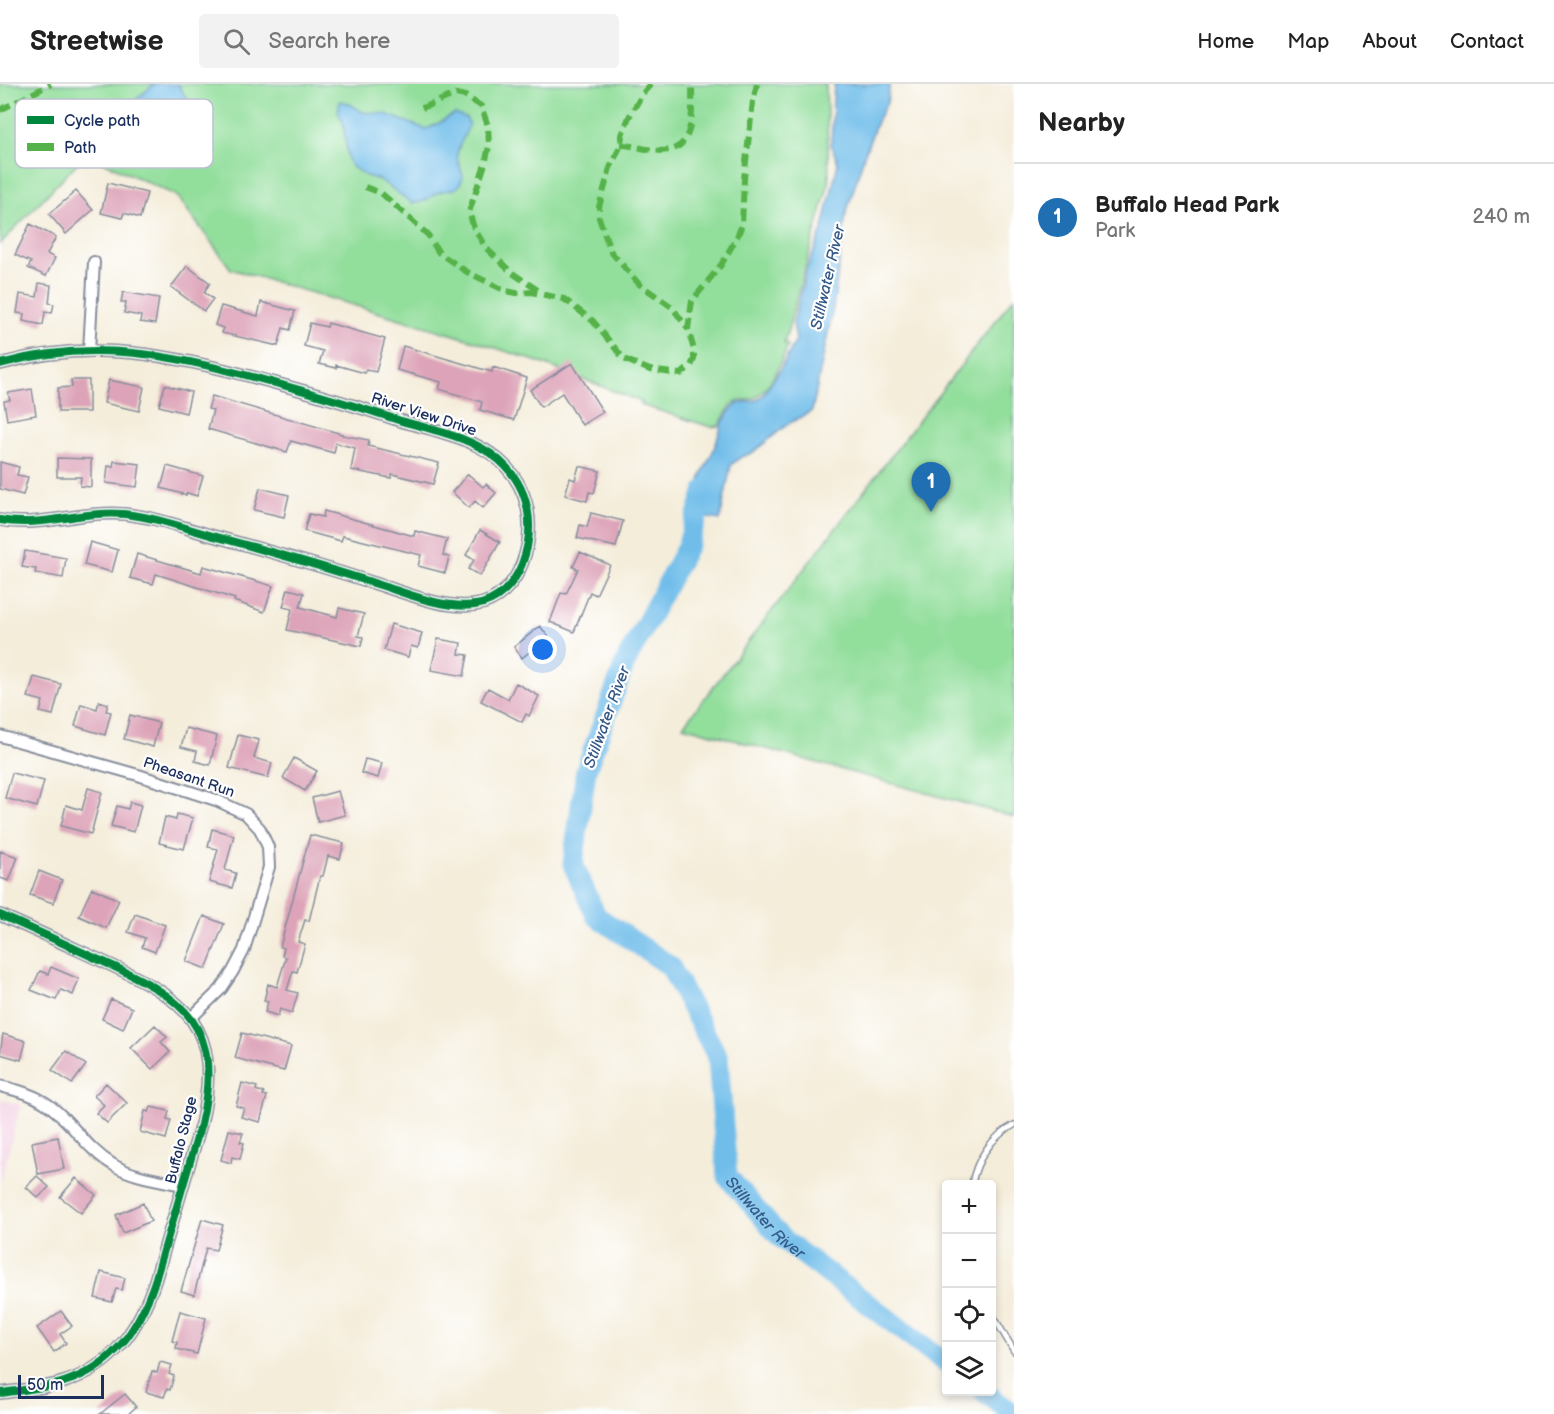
<!DOCTYPE html>
<html lang="en">
<head>
<meta charset="utf-8">
<style>
  :root { --surface:#fff; --page:#f2f2f2; --text:#222; --muted:#767676; --line:#e0e0e0; --accent:#1f6fb2 }
  body { margin:0; font-family:"Balsamiq Sans",sans-serif; background:var(--page); color:var(--text) }
  .controls { position:absolute; right:18px; bottom:18px; display:grid; overflow:hidden; border-radius:6px; box-shadow:0 3px 9px #0003 }
  .controls button { width:54px; height:54px; display:grid; place-items:center; padding:0; border:0; border-bottom:2px solid var(--line); background:var(--surface); color:var(--text); font:30px sans-serif }
  .scale { position:absolute; left:18px; bottom:15px; width:86px; box-sizing:border-box; padding-left:6px; border:3px solid #1b2f5e; border-top:0; font-size:16px; line-height:21px; white-space:nowrap; color:#1b2f5e; -webkit-text-stroke:4px #fff; paint-order:stroke }
  .you { position:absolute; left:543px; top:566px; width:21px; height:21px; margin:-15px; border:4px solid #fff; border-radius:50%; background:#1a73e8; box-shadow:0 0 0 9px #1a73e833 }
  .badge { display:grid; place-items:center; width:39px; height:39px; border-radius:50%; background:var(--accent); color:#fff; font-size:20px; font-weight:700 }
  .pin { position:absolute; translate:-50% -50px; filter:drop-shadow(0 2px 3px #0008) }
  .pin::after { content:''; position:absolute; top:32px; width:21px; height:18px; background:inherit; clip-path:polygon(0 0,100% 0,50% 100%) }
  .list { margin:0; padding:0; list-style:none }
  h2 { display:flex; justify-content:space-between; align-items:center; height:78px; margin:0; padding:0 24px; font-size:26px }
  h2 small { font-size:20px; font-weight:400; color:var(--muted) }
  .list li { display:grid; grid-template-columns:39px 1fr auto; gap:18px; align-items:center; box-sizing:border-box; height:108px; padding:0 24px; border-top:2px solid var(--line) }
  .list b { display:block; font-size:22px; white-space:nowrap }
  .list p { margin:0; font-size:20px; white-space:nowrap; color:var(--muted) }
  .list em { font-size:20px; font-style:normal; color:var(--muted) }
  .icon { flex:none; width:33px; height:33px; fill:none; stroke:currentColor; stroke-width:2; stroke-linecap:round; stroke-linejoin:round }
  .map { position:relative; flex:none; width:1014px; height:1330px; overflow:hidden }
  header { display:flex; align-items:center; gap:36px; box-sizing:border-box; height:84px; padding:0 30px; background:var(--surface); border-bottom:2px solid var(--line) }
  header strong { font-size:28px }
  nav { display:flex; gap:33px; margin-inline-start:auto; font-size:21px }
  .search { width:420px; height:54px; background:var(--page); display:flex; align-items:center; gap:15px; box-sizing:border-box; padding:0 21px; border-radius:6px; color:var(--muted); font-size:22px }
  main { display:flex }
  aside { flex:1; background:var(--surface) }
  .map>svg:first-child { display:block }
  .built { fill:#f2cfe1 }
  .green { fill:#92de9b; stroke:#56867c; stroke-width:1.5 }
  .water { fill:#70bdea; stroke:#4676a4; stroke-width:1.5 }
  .lines { fill:none; stroke-linecap:round; stroke-linejoin:round }
  .river { stroke:#70bdea; stroke-width:21 }
  .building { fill:#dda3b8 }
  .lane-casing { stroke:#888e9c; stroke-width:8 }
  .street-casing { stroke:#888e9c; stroke-width:14 }
  .lane { stroke:#fff; stroke-width:5 }
  .street { stroke:#fff; stroke-width:10 }
  .quiet { stroke:#55b248; stroke-width:6; stroke-dasharray:12 6; stroke-linecap:butt }
  .cycleway-casing { stroke:#fff; stroke-width:11 }
  .cycleway { stroke:#00873e; stroke-width:8 }
  .labels { text-anchor:middle; stroke-width:4.5; stroke-linejoin:round; paint-order:stroke }
  .street-label { font-size:15px; fill:#1b2f5e; stroke:#fff }
  .water-label { font-size:16px; font-style:italic; fill:#355a88; stroke:#fff }
  .key { fill:#fff; stroke:#bbc1cf; stroke-width:1.5 }
  .key-label { font-size:16px; fill:#1b2f5e }
</style>
</head>
<body>
<header>
<strong>Streetwise</strong>
<div class="search"><svg class="icon" aria-label="search" viewBox="0 0 24 24"><circle cx="10" cy="10" r="6"/><path d="M15 15l6 6"/></svg>Search here</div>
<nav><a>Home</a><a>Map</a><a>About</a><a>Contact</a></nav>
</header>
<main>
<div class="map">
<svg width="1014" height="1330" viewBox="0 0 1014 1330">
  <rect width="100%" height="100%" fill="#fff"/>
  <filter id="ink" filterUnits="userSpaceOnUse"><feTurbulence type="fractalNoise" baseFrequency=".0167" numOctaves="2"/><feDisplacementMap in="SourceGraphic" scale="12" xChannelSelector="R" yChannelSelector="G"/><feConvolveMatrix kernelMatrix="1 2 1 2 8 2 1 2 1" color-interpolation-filters="sRGB"/></filter>
  <filter id="wash" filterUnits="userSpaceOnUse"><feTurbulence type="fractalNoise" baseFrequency=".008" numOctaves="4" result="noise"/><feDisplacementMap in="SourceGraphic" scale="24" xChannelSelector="R" yChannelSelector="G"/><feGaussianBlur stdDeviation="1.35" result="paint"/><feColorMatrix in="noise" values="0 0 0 0 0 0 0 0 0 0 0 0 0 0 0 0 0 1.4 0 .05"/><feComposite in="paint" operator="in"/></filter>
  <g filter="url(#wash)">
    <rect width="100%" height="100%" fill="#f4edda"/>
    <path class="built" d="M0,1015L21,1021L0,1100Z"/>
    <path class="green" d="M0,0H826L829,98L784,260L788,261C781,278 773,299 759,311C753,316 747,316 740,317C730,319 724,333 719,342L711,343L641,321L642,318L541,279L478,258L231,185L177,112L86,70L0,160Z
      M1014,213V733L683,642Z"/>
    <path class="water" d="M154,0H178C189,19 213,52 198,72C184,77 171,63 158,60C142,55 127,65 114,50C114,28 140,14 154,0Z
      M834,0H890L887,19L878,35L864,72L846,130L833,224L812,327L788,340L752,369L741,373L731,381L720,436L690,431L702,390L714,365L722,340L729,328L737,320L757,316L763,311L780,286L796,256L793,239L807,184L823,144L838,79L831,61Z
      M340,17L348,19L363,28L386,30L425,45C433,44 446,34 455,30L466,34L469,39C467,51 457,60 457,73C458,80 462,86 463,93C457,113 447,102 435,110C427,116 423,119 412,119L380,96L366,92L351,82L348,75L343,38L338,28Z"/>
    <g class="lines">
      <g class="river">
        <path id="s1" d="M705,406L687,463L625,579L586,686L573,780L596,832L670,882L718,974L727,1092L780,1153L946,1279"/>
        <path d="M984,1308L1014,1330"/>
      </g>
    </g>
    <g id="blocks">
      <path class="building" d="M108,99L147,109L140,134L124,129L122,134L101,129Z
        M76,107L93,126L66,150L49,130Z
        M30,140L56,153L47,170L55,174L46,192L28,184L31,178L15,171Z
        M187,182L210,199L204,208L213,215L204,227L171,203Z
        M39,199L51,201L49,219L54,220L52,229L45,228L43,241L23,237L24,230L17,229L20,210L37,213Z
        M123,208L159,214L155,240L140,238L141,232L124,229L126,218H121Z
        M261,218L295,227L290,246L283,244L278,262L222,249L223,244L215,241L221,222L258,232Z
        M310,239L327,243L328,239L385,255L376,288L366,286L365,289L336,281V284L319,280L323,267L304,262Z
        M403,262L492,288L493,283L527,294L514,336L480,326L482,318L439,305L441,298L397,286Z
        M572,279L603,328L582,341L562,309L541,323L530,306Z
        M71,296H89V328H58V304L72,303Z
        M109,296L144,303L139,327L104,319Z
        M165,301L191,308L186,329L159,322Z
        M32,305L36,331L7,336L4,317L10,316L8,309Z
        M212,312L342,350V351L369,356L368,362L439,379L433,400L392,390L391,394L351,386L355,364L336,359L334,369L291,357L287,368L208,345L213,326L208,325Z
        M57,374L91,375V403L80,402L81,393H57Z
        M114,377L140,380L137,403L106,399L108,382L113,383Z
        M0,378L19,383L17,391L28,393L23,411L0,405Z
        M167,382L203,392L197,412L187,409L186,411L161,404Z
        M579,382L600,387L594,409L589,408L587,417L565,411L570,394L575,396Z
        M468,390L483,403L486,400L496,409L483,424L475,417L469,424L452,408Z
        M260,404L289,411L284,433L254,426Z
        M324,427L414,452L415,447L447,455L443,471L449,473L445,489L418,482L421,471L343,452L341,457L304,447L309,430L323,433Z
        M591,429L623,437L616,463L577,454L580,441L587,443Z
        M480,446L500,458L480,492L468,485L474,476L466,471Z
        M90,458L118,466L112,488L84,481Z
        M25,467L66,474L63,494L35,489L36,485L22,483Z
        M580,468L610,481L596,511L590,508L574,548L550,538L561,509L566,510L578,485L573,483Z
        M137,470L201,489L203,482L273,502L264,528L234,517L235,515L156,490L153,500L130,494Z
        M288,505L304,509L300,523L337,533L339,524L364,530L358,552L363,553L361,562L287,546L292,525L283,523Z
        M391,540L422,549L418,564L411,562L408,573L384,566Z
        M540,542L555,561L539,573L533,565L522,574L514,563Z
        M438,555L461,559L459,570L468,571L464,592L431,586Z
        M34,593L61,600L53,631L40,628L43,617L28,613Z
        M516,599L539,612L529,632L526,630L522,638L481,617L488,604L508,615Z
        M99,617L108,620L106,627L111,628L105,651L75,642L81,620L97,625Z
        M130,631L159,639L153,663L124,655Z
        M186,644L217,652L210,681L195,677L197,667L181,663Z
        M238,651L259,656L254,674L272,679L268,694L229,684Z
        M294,674L317,687L305,707L283,694Z
        M365,675L382,679L378,694L361,689Z
        M12,689L44,697L37,723L5,714Z
        M88,704L102,708L91,750L61,742L66,721L82,726Z
        M338,707L345,731L318,738L312,714Z
        M130,718L141,721L134,748L111,742L117,722L128,725Z
        M177,730L193,734L184,765L159,759L165,733L176,736Z
        M212,745L234,751L225,786L236,789L232,804L209,798L218,765L208,763Z
        M310,751L344,759L340,775L328,772L323,792H320L309,837L305,836L298,858L305,860L297,888L293,887L287,906L298,909L292,929L280,925L278,932L265,928L268,918L264,917L268,900L277,903L286,873L282,872L284,864L280,863Z
        M0,767L18,773L9,797L0,794Z
        M39,787L62,796L53,819L30,811Z
        M92,804L119,816L106,844L79,832Z
        M135,830L165,841L155,868L142,863L145,854L128,848Z
        M204,832L224,840L206,885L186,877Z
        M51,883L79,895L73,911L61,906L56,916L31,906L40,887L48,890Z
        M111,915L132,924L123,945L102,935Z
        M155,941L167,953L161,958L170,968L152,985L131,964Z
        M242,949L291,962L284,987L235,974Z
        M3,950L26,957L21,976L0,970Z
        M66,967L86,981L72,1000L52,986Z
        M106,999L127,1019L107,1039L96,1029L104,1021L94,1012Z
        M242,999L257,1003L256,1006L264,1009L263,1011L267,1012L260,1038L241,1033L244,1024L236,1022Z
        M151,1023L169,1027L167,1035L171,1036L166,1055L140,1048L145,1027L149,1028Z
        M229,1046L243,1049L240,1058L244,1059L240,1075L232,1073L231,1079L221,1076Z
        M58,1053L64,1085L38,1090L32,1058Z
        M37,1092L49,1103L38,1114L26,1103Z
        M76,1094L96,1111L81,1129L60,1113Z
        M143,1119L151,1137L123,1149L116,1131Z
        M202,1135L223,1141L216,1166L206,1164L194,1211L181,1207Z
        M101,1188L125,1194L122,1206L116,1205L112,1218L95,1214Z
        M61,1227L72,1242L60,1250L66,1259L54,1268L37,1244Z
        M180,1227L206,1234L197,1270L176,1265L177,1258L172,1257Z
        M160,1278L172,1281L169,1290L174,1292L170,1306L167,1305L164,1313L146,1308L152,1287L157,1289Z
        M125,1310L136,1323L128,1330H100Z"/>
    </g>
  </g>
  <g filter="url(#ink)">
    <use href="#blocks" fill-opacity="0" stroke="#888e9c" stroke-width="1.5"/>
    <g class="lines">
      <defs>
        <path id="lane" d="M972,1100C976,1076 992,1052 1014,1041
          M992,1230L1014,1267"/>
        <path id="street" d="M89,267L94,178
          M0,280C94,254 173,271 264,296C308,308 351,320 395,335C430,346 471,352 499,376C530,403 536,443 522,480C514,500 498,518 475,521C445,525 411,511 383,502C328,484 272,468 217,453C187,445 156,433 124,430C83,426 41,444 0,436
          M0,652L138,691L216,716L246,730L260,745L268,763L269,783L244,866L233,887L221,905L191,934
          M0,831C35,846 69,862 104,878C186,915 224,942 201,1040L155,1197C139,1244 114,1282 64,1298C43,1305 21,1306 0,1309
          M0,1002C15,1006 30,1009 44,1018C70,1034 85,1064 112,1080C132,1093 160,1096 183,1101"/>
      </defs>
      <use href="#lane" class="lane-casing"/>
      <use href="#street" class="street-casing"/>
      <use href="#lane" class="lane"/>
      <use href="#street" class="street"/>
      <path class="quiet" d="M651,0L643,9L629,33L622,51L621,61L610,84L599,123V134L611,168L639,200L672,223L688,245
        M422,24L456,10L465,12L481,22L488,42L489,62L485,80L469,128L474,144L486,164L511,188L542,209
        M0,26L51,0
        M621,61C636,61 653,69 669,66C696,62 692,20 692,0
        M365,103L381,109L428,151L439,169L467,188L506,207L516,209L531,208L564,215L593,237L624,275L650,286L681,290L691,282L694,275V266L688,245L692,217L721,181L737,153L742,141L744,95L753,17L757,0"/>
      <defs>
        <path id="cycleway" d="M0,280C94,254 173,271 264,296C308,308 351,320 395,335C430,346 471,352 499,376C530,403 536,443 522,480C514,500 498,518 475,521C445,525 411,511 383,502C328,484 272,468 217,453C187,445 156,433 124,430C83,426 41,444 0,436
          M0,831C35,846 69,862 104,878C186,915 224,942 201,1040L155,1197C139,1244 114,1282 64,1298C43,1305 21,1306 0,1309"/>
      </defs>
      <use href="#cycleway" class="cycleway-casing"/>
      <use href="#cycleway" class="cycleway"/>
    </g>
  </g>
  <g class="labels">
    <g class="street-label">
      <text transform="translate(424 330) rotate(18)" y="5">River View Drive</text>
      <text transform="translate(189 693) rotate(19)" y="5">Pheasant Run</text>
      <text transform="translate(181 1056) rotate(-76)" y="5">Buffalo Stage</text>
    </g>
    <g class="water-label">
      <text transform="translate(827 193) rotate(-77)" y="6">Stillwater River</text>
      <text transform="translate(606 633) rotate(-70)" y="6">Stillwater River</text>
      <text dy="6" stroke="none"><textPath href="#s1" startOffset="825">Stillwater River</textPath></text>
    </g>
  </g>
  <rect x="15" y="15" width="198" height="69" rx="9" class="key"/>
  <rect x="27" y="32" width="27" height="8" fill="#00873e"/>
  <rect x="27" y="59" width="27" height="8" fill="#55b248"/>
  <g class="key-label">
    <text x="64" y="42">Cycle path</text>
    <text x="64" y="69">Path</text>
  </g>
</svg>
<div class="controls">
<button>+</button>
<button>−</button>
<button><svg class="icon" aria-label="locate" viewBox="0 0 24 24"><circle cx="12" cy="12" r="6"/><path d="M12 2v4M12 18v4M2 12h4M18 12h4"/></svg></button>
<button><svg class="icon" aria-label="layers" viewBox="0 0 24 24"><path d="M12 4l9 5-9 5-9-5zM3 14l9 5 9-5"/></svg></button>
</div>
<div class="scale">50 m</div>
<div class="you"></div>
<div class="pin badge" style="left:931px;top:428px">1</div>
</div>
<aside>
<h2>Nearby<small></small></h2>
<ul class="list">
<li><span class="badge">1</span><div><b>Buffalo Head Park</b><p>Park</p></div><em>240 m</em></li>
</ul>
</aside>
</main>
</body>
</html>
